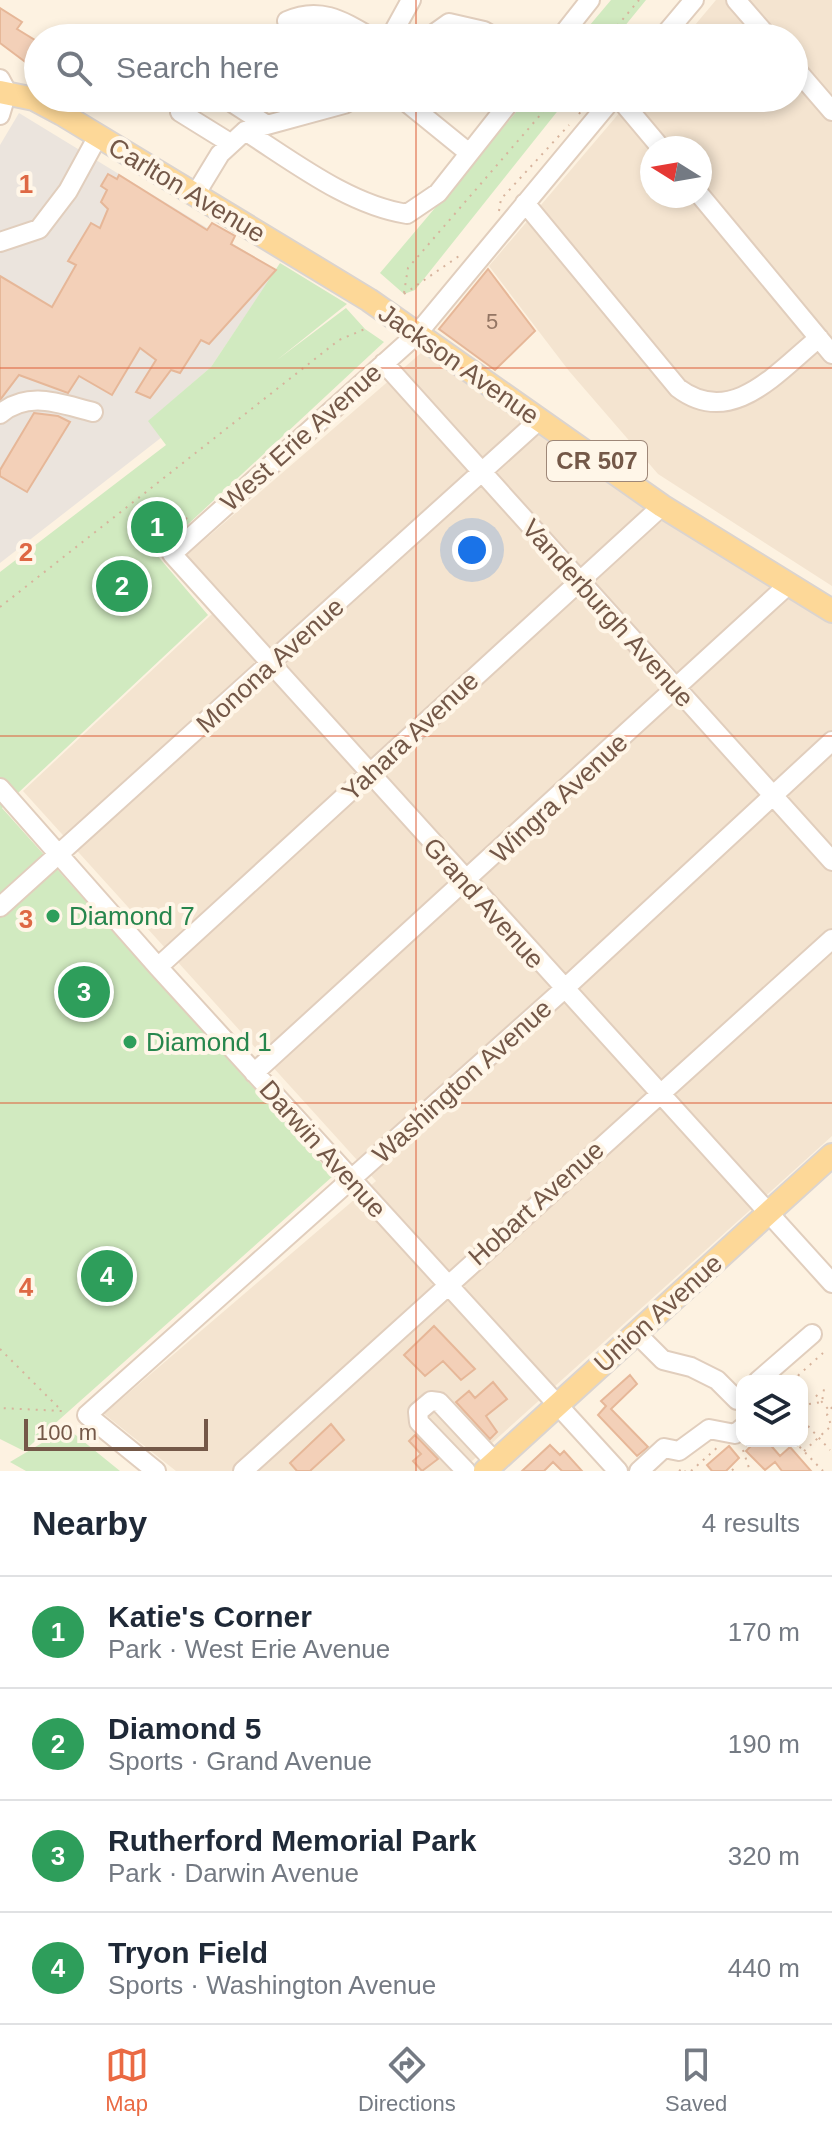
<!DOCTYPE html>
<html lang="en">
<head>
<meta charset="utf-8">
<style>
  :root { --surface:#fff; --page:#f2f2f3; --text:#1f2937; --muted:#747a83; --line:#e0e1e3; --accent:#ea6a43 }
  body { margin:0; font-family:Arial,sans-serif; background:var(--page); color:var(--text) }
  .controls { position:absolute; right:24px; bottom:24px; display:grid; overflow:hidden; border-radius:16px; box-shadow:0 4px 12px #0003 }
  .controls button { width:72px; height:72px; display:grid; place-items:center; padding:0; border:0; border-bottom:2px solid var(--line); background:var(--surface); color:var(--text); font:40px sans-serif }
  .compass { position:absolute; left:640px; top:136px; width:72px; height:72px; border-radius:50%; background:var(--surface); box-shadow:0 4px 12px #0003; rotate:281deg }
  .scale { position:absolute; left:24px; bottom:20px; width:184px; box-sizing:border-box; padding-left:8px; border:4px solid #745848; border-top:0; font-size:22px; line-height:28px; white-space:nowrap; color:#745848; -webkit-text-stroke:6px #fff6e8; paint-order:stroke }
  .you { position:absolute; left:472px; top:550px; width:28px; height:28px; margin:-20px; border:6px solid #fff; border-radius:50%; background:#1a73e8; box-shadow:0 0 0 12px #1a73e833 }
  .badge { display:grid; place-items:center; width:52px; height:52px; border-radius:50%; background:var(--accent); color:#fff; font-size:26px; font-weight:700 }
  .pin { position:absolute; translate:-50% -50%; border:4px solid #fff; box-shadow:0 2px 8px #0006 }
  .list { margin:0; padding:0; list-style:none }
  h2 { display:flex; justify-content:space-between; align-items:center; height:104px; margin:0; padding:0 32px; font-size:34px }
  h2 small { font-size:26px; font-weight:400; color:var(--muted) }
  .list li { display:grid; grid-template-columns:52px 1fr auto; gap:24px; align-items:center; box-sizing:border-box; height:112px; padding:0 32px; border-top:2px solid var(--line) }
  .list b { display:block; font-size:30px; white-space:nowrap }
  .list p { margin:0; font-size:26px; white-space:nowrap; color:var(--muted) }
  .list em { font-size:26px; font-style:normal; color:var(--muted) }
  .icon { flex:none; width:44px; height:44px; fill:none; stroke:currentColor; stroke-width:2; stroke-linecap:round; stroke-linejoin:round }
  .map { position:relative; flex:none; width:832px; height:1471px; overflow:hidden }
  .search { position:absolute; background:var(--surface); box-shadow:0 4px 12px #0003; left:24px; right:24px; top:24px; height:88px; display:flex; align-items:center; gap:20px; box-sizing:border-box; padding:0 28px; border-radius:44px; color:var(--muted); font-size:30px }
  .sheet { height:552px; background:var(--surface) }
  nav { display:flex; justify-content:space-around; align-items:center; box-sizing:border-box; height:112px; border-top:2px solid var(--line); background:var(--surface); font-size:22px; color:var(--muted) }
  nav a { display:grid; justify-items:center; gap:4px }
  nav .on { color:var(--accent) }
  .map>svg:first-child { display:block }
  .residential { fill:#f4e4d0; fill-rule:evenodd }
  .industrial { fill:#ebe4dd }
  .green { fill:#d1eac0 }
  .building { fill:#f3d0b8; stroke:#e6b798; stroke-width:2 }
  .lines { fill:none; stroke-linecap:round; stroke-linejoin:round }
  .minor-casing { stroke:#e1cebd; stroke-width:22 }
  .major-casing { stroke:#dbd4cf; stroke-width:26 }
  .path { stroke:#d7b39c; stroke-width:2; stroke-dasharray:2 6; stroke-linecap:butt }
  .minor { stroke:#fff; stroke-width:18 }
  .major { stroke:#fdd898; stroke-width:22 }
  .grid { fill:none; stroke:#de6844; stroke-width:2; stroke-opacity:0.55 }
  .leisure-dot { fill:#2e9e5b; stroke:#fff6e8; stroke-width:3 }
  .labels { text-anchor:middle; stroke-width:8; stroke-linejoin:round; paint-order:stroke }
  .number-label { font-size:22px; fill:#947664 }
  .shield { fill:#fff6e8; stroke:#9e8778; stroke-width:2 }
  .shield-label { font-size:24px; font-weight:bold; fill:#745848 }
  .street-label { font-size:26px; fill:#745848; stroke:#fff6e8 }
  .leisure-label { font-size:26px; fill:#27864d; stroke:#fff6e8; text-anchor:start }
  .grid-label { font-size:26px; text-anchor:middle; font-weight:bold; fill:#de6844; stroke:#fff6e8; stroke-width:8; stroke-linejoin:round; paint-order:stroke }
</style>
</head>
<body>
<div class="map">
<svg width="832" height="1471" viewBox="0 0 832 1471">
  <rect width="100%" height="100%" fill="#fdf2e1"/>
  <path class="residential" d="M716,0H832V586L658,474L569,371L489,266L632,98H794V38H684ZM652,148H700V196H652Z
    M421,353L832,622V1136L461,1471H176L104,1414L376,1181L23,791L227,600L187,555Z"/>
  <path class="industrial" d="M19,113L276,270L211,367L149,421L162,437L0,563V145Z"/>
  <path class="green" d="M611,0H646L615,38H579Z
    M528,98H568L415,290L404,294L380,273Z
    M280,263L347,304L277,360L346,308L365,329L384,342L156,554L208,615L2,808L333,1176L24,1451L0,1439V572L166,445L148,421L211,367Z
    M67,1428L120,1471H26L10,1462Z"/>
  <path class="building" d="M0,8L22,22L17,29L38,42L28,64L0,43Z
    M108,174L117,179L119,175L207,230L212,223L235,236L231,244L276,270L209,344L201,340L180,373L171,370L150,398L136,392L156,360L140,348L112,395L79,376L68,393L19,375L0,400V276L52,307L76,265L68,261L76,248L91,223L100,228L108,209L101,202L107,190L101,186Z
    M488,269L535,331L495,370L439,329Z
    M34,413L58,416L70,422L27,492L0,476V470Z
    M434,1326L475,1369L461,1380L443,1361L425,1376L404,1355Z
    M630,1375L637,1384L611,1409L648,1447L637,1456L598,1415L606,1406L601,1401Z
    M493,1382L507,1399L486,1416L497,1432L490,1439L456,1402L469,1391L475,1398Z
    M331,1424L344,1440L310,1471H297L290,1463Z
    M415,1435L438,1459L422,1471L413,1461L421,1454L409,1441Z
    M756,1441H767L780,1456L790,1447L811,1471H782L775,1462L765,1470L746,1451Z
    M550,1445L560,1455L564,1451L582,1471H562L553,1462L544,1471H522Z
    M729,1446L739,1458L726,1471H712L707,1465Z"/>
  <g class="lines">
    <defs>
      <path id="minor" d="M736,0L769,38
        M287,21C320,6 343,21 372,38
        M390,38L411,0
        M428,38L449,23L484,31L496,38
        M560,38L590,0
        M662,38L694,0
        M794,67L832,111
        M0,79L7,92L0,115
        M188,98L180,112L230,143
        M225,98L267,125
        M613,98L417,334L172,554L832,1283
        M619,98L661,148
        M405,101L469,153
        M245,131C294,162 349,205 407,214L438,193L513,98
        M195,195L220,154L245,131L344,104L355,98
        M700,195L832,354
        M525,203L678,388C732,429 778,371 819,338
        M0,242L39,229L68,191L98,136
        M384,363L832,861
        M0,414C29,390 60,404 93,412
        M0,788L158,967L618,1471
        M0,907L538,421
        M158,967L662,506
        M254,1073L789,584
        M636,1333L663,1360L691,1367L717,1380L737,1400L742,1395
        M758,1381L812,1334
        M156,1471L87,1415L563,990L832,741
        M243,1471L832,939
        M466,1471L419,1422L418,1412L431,1401L439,1402L495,1462
        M639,1471L664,1448L679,1451L709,1429L735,1434L742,1428"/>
      <path id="major" d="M0,92L34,99L62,114L369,300L662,506L832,611
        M485,1471L832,1155"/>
    </defs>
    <use href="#minor" class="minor-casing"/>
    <use href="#major" class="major-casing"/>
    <path class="path" d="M607,38L639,0
      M579,114L591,98
      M499,211L501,199L569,125
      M404,293L408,268L555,98
      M404,294L462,254
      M180,518L183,515L188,520
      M0,607L339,340L365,329
      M0,1349L62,1411L0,1408
      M792,1381L823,1353
      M816,1395L828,1409
      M809,1404L822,1402L824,1389
      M832,1407L827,1415L832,1427
      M808,1426L830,1450
      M794,1441L823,1471
      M743,1450L750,1471
      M804,1451L831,1426
      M732,1469L734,1471
      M679,1471L683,1468L685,1471
      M691,1471L719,1446"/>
    <use href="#minor" class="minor"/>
    <use href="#major" class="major"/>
  </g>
  <path class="grid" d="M416,0V38M416,98V1471M0,368H832M0,736H832M0,1103H832"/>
  <g class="leisure-dot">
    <circle cx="53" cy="916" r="8"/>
    <circle cx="130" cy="1042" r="8"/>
  </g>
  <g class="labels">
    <g class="number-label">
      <text x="492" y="329">5</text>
    </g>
    <rect class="shield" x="547" y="441" width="100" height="40" rx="6"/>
    <g class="shield-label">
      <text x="597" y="469">CR 507</text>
    </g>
    <g class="street-label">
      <text transform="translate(187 190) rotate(31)" y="9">Carlton Avenue</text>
      <text transform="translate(459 364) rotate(35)" y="9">Jackson Avenue</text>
      <text transform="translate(301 437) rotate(-42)" y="9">West Erie Avenue</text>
      <text transform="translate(608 613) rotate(48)" y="9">Vanderburgh Avenue</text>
      <text transform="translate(270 665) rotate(-42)" y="9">Monona Avenue</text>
      <text transform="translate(410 736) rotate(-43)" y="9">Yahara Avenue</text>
      <text transform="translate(559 798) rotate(-43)" y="9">Wingra Avenue</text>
      <text transform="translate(484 903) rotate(48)" y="9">Grand Avenue</text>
      <text transform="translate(462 1081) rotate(-42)" y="9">Washington Avenue</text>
      <text transform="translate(323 1149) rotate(48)" y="9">Darwin Avenue</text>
      <text transform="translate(536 1203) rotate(-42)" y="9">Hobart Avenue</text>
      <text transform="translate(658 1313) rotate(-42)" y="9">Union Avenue</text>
    </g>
    <g class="leisure-label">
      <text x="69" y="925">Diamond 7</text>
      <text x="146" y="1051">Diamond 1</text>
    </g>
  </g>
  <g class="grid-label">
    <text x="26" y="193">1</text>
    <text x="26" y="561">2</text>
    <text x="26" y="928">3</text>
    <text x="26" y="1296">4</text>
  </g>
</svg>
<div class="controls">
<button><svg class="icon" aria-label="layers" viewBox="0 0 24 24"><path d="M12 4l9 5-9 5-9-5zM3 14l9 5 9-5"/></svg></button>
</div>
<svg class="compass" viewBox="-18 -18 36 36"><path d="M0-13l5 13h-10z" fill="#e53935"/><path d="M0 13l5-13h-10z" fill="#747a83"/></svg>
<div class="scale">100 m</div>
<div class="you"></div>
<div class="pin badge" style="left:157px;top:527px;background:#2e9e5b">1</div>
<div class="pin badge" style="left:122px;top:586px;background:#2e9e5b">2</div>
<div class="pin badge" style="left:84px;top:992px;background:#2e9e5b">3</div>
<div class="pin badge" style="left:107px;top:1276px;background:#2e9e5b">4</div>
<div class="search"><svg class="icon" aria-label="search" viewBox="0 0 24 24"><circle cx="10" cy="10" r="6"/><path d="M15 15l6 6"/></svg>Search here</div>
</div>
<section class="sheet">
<h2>Nearby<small>4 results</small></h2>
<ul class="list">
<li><span class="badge" style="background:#2e9e5b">1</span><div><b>Katie's Corner</b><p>Park · West Erie Avenue</p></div><em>170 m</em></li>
<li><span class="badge" style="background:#2e9e5b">2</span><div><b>Diamond 5</b><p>Sports · Grand Avenue</p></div><em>190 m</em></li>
<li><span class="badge" style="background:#2e9e5b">3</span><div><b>Rutherford Memorial Park</b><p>Park · Darwin Avenue</p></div><em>320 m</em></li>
<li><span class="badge" style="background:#2e9e5b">4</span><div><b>Tryon Field</b><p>Sports · Washington Avenue</p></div><em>440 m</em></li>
</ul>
</section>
<nav>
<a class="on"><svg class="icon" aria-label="map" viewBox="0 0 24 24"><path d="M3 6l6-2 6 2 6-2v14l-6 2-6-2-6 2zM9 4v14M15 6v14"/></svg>Map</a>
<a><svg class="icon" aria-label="directions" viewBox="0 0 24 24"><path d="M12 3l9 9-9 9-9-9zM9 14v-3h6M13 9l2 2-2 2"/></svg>Directions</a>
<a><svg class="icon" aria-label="saved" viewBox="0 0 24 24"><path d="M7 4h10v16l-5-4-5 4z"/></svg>Saved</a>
</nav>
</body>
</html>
